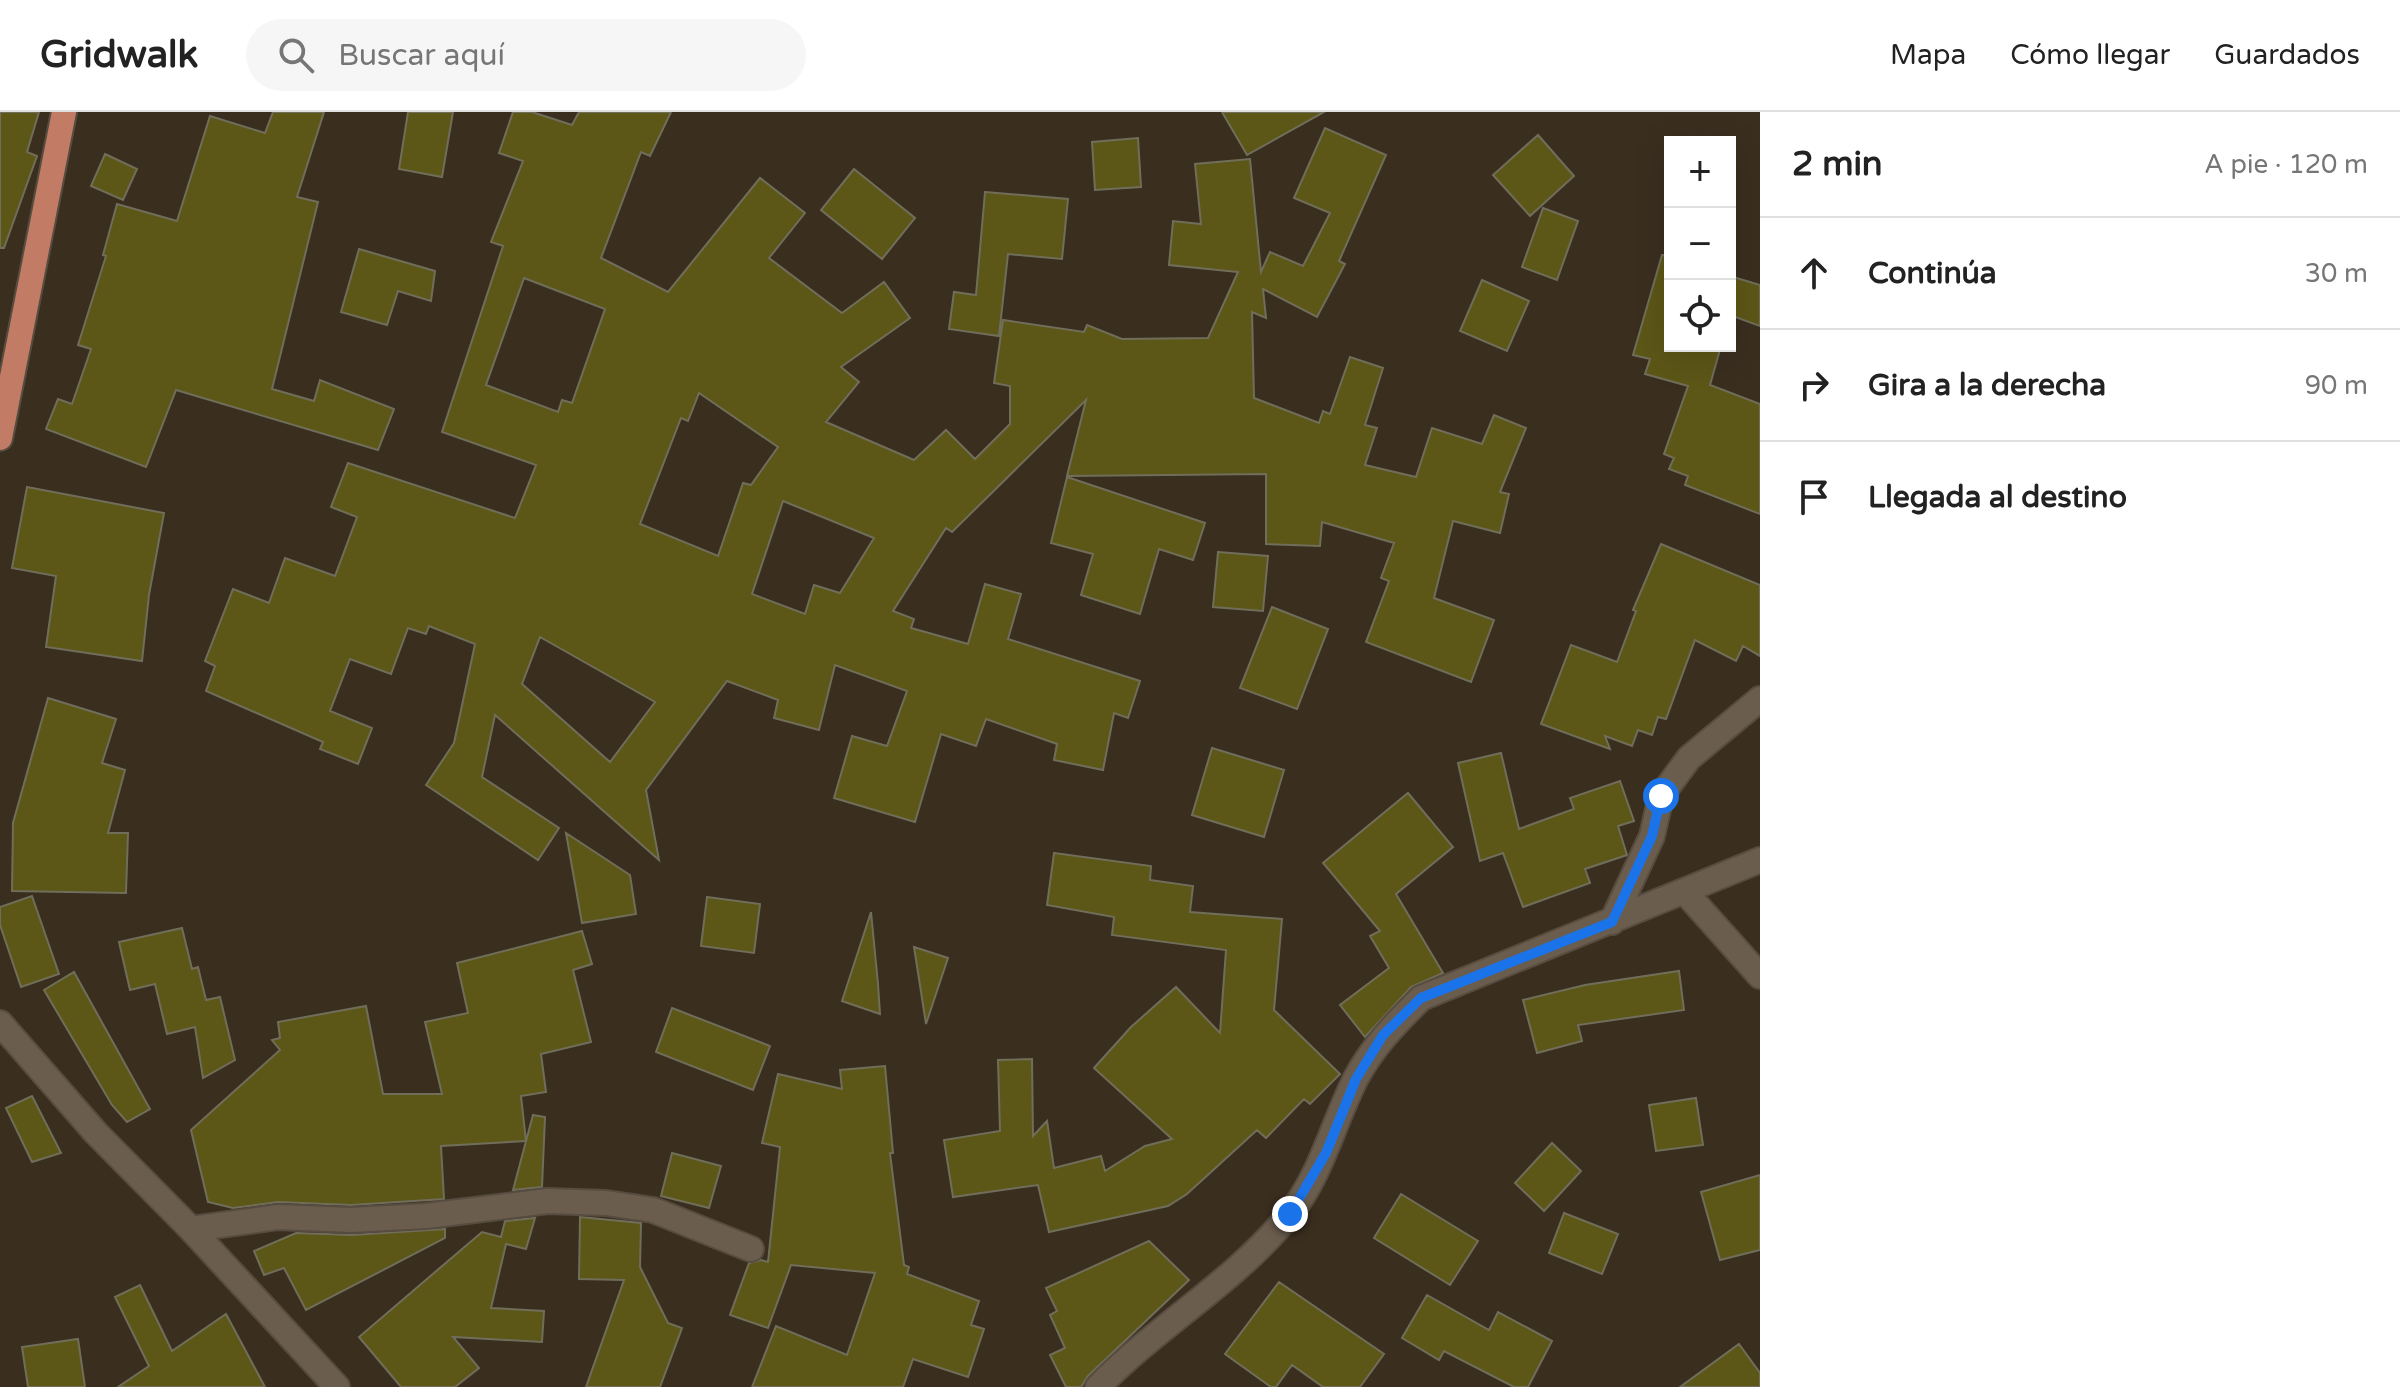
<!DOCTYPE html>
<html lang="es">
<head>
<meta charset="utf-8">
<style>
  :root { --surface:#fff; --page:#f6f6f6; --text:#222; --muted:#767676; --line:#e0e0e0 }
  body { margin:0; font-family:"Varela Round",sans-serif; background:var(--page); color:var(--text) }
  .controls { position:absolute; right:24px; top:24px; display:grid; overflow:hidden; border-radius:0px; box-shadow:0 8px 32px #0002 }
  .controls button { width:72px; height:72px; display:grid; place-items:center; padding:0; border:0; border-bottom:2px solid var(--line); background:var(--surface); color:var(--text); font:40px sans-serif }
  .stop { position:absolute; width:24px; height:24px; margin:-18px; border:6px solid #1a73e8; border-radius:50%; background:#fff }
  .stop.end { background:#1a73e8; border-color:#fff; box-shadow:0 2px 8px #0008 }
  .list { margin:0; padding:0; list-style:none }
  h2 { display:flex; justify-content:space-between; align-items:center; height:104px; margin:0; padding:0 32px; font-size:34px }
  h2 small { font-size:26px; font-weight:400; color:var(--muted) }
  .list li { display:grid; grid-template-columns:52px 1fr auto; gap:24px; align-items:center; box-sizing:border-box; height:112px; padding:0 32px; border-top:2px solid var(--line) }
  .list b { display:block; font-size:30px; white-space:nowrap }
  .list em { font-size:26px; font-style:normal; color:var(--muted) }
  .icon { flex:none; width:44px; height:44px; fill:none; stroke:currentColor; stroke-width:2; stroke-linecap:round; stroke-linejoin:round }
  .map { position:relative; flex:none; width:1760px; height:1275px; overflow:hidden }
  header { display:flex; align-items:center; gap:48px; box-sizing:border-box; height:112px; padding:0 40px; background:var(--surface); border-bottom:2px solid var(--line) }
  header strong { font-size:38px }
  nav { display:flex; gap:44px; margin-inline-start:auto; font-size:28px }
  .search { width:560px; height:72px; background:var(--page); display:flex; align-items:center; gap:20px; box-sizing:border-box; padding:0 28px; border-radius:44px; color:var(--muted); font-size:30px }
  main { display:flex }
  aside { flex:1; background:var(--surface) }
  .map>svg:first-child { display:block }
  .building { fill:#5c5617; stroke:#706e5a; stroke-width:2; fill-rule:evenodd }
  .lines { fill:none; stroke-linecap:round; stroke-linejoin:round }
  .minor-casing { stroke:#574c40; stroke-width:28 }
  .major-casing { stroke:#574c40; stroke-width:28 }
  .minor { stroke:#6b5d4e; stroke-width:24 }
  .major { stroke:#c27c65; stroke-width:24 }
  .route { stroke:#1a73e8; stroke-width:10 }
</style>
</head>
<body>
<header>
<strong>Gridwalk</strong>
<div class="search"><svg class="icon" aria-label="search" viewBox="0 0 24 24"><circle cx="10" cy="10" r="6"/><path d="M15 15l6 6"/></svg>Buscar aquí</div>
<nav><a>Mapa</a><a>Cómo llegar</a><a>Guardados</a></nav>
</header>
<main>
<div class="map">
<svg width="1760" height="1275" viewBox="0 0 1760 1275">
  <rect width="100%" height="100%" fill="#3a2e1f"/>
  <path class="building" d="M0,0H39L27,40L37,44L4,136H0Z
    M273,0H324L297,85L318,90L272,277L314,289L320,268L394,297L378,338L176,278L146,355L46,317L58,287L72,292L91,237L78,233L106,144L103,143L117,92L177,109L210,4L265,21Z
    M408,0H453L442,65L399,57Z
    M513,0H532L572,13L579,0H671L650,44L641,40L601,146L668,180L760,66L805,101L769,146L842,201L884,170L910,206L841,255L859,270L826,310L914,348L946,318L975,347L1010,312V274L994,271L1003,208L1084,220L1087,213L1122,227L1208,226L1238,160L1169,153L1173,109L1201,112L1195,52L1250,47L1261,160L1270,140L1303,154L1330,101L1294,86L1325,16L1386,43L1339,149L1345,152L1317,205L1263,177L1266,206L1252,200L1254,286L1319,311L1323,299L1330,302L1350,245L1383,256L1365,313L1377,316L1365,353L1416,365L1432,316L1482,332L1494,303L1526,316L1500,380L1509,382L1500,421L1453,409L1434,486L1494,508L1471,570L1366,530L1389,469L1381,466L1394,431L1322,410L1320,434L1266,432V362L1067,364L1086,288L952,420L946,416L893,499L914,507L911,516L968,532L985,472L1021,482L1008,527L1140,569L1128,606L1114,601L1103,658L1054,648L1057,632L986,607L976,634L941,622L915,710L834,686L852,624L887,634L907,579L835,553L819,618L774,606L778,588L727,569L646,678L659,748L495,603L482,665L559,716L538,748L426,673L454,631L475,532L429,514L426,522L408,516L391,562L350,547L330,599L372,616L358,652L320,637L323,630L206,579L215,554L205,549L233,477L269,491L285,446L335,464L357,405L331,395L348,351L515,406L536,353L442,320L503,134L491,130L523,49L499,41ZM524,166L605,197L572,291L562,288L558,300L486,273ZM699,281L778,335L751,373L743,371L718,444L640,412L681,306L688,309ZM783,389L874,426L840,481L814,473L805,502L752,482ZM540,525L655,590L610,650L522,572Z
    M1222,0H1324L1247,43Z
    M1538,23L1574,64L1530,104L1493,63Z
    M1138,26L1141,75L1095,78L1092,30Z
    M105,42L137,57L123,88L91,74Z
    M854,57L915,106L882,147L821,98Z
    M985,80L1068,87L1062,147L1008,142L999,224L949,217L954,180L976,183Z
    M1543,96L1578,109L1557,168L1522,155Z
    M359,137L435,159L431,189L398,179L387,213L341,200Z
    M1662,143L1670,144V234H1721L1710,273L1760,292V402L1685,373L1688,364L1669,357L1674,346L1664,342L1688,274L1645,262L1650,247L1633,243Z
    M1730,164L1760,173V214L1730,203Z
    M1482,168L1529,189L1507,239L1460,219Z
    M1067,365L1205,411L1193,448L1159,437L1140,502L1081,483L1093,442L1051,431Z
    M27,375L164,401L149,483L142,549L46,535L56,464L12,456Z
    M1661,432L1760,473V544L1743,534L1736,549L1695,528L1666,607L1658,605L1652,623L1638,618L1632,634L1605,624L1610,637L1541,612L1571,533L1617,550L1636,499L1633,498Z
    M1218,440L1268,444L1263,499L1213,495Z
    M1272,495L1328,517L1297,597L1240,576Z
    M48,586L116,607L102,651L125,658L108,721H128L126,781L12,779L13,711Z
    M1212,636L1284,658L1264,725L1192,703Z
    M1501,641L1519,717L1574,697L1570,686L1620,669L1634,709L1618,714L1627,743L1585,757L1590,771L1523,795L1503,741L1480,749L1458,651Z
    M1408,681L1453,735L1396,782L1443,861L1411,875L1365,925L1340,893L1389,856L1370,824L1380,819L1323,751Z
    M566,721L630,763L636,802L582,811Z
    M1054,741L1151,754L1150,768L1193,774L1190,800L1282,807L1274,898L1340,962L1310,992L1304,987L1266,1026L1257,1018L1187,1082L1168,1094L1049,1120L1038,1073L953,1085L944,1028L1000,1019L998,948L1032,947L1033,1024L1047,1009L1054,1056L1101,1044L1105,1059L1145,1034L1172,1027L1094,956L1131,915L1176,875L1220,921L1226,838L1112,823L1114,805L1047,793Z
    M32,784L59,862L21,875L0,813V795Z
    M707,785L760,792L754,841L701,834Z
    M871,800L878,872L880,902L842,889Z
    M182,816L192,857L198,855L206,888L220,885L235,948L203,966L195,915L167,922L155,872L130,878L119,830Z
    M582,819L592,852L573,858L591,930L541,942L546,980L521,984L526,1029L441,1034L444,1087L351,1093L278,1090L233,1096L208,1090L191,1018L280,938L272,928L280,926L278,910L366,894L383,982H442L425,910L468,901L457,851Z
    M914,835L948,846L926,912Z
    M1679,859L1684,898L1578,913L1582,929L1537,941L1523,888L1585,873Z
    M74,860L150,997L127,1010L112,993L44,878Z
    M672,896L770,934L753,978L656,940Z
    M885,954L893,1041H890L904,1153L909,1155L907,1162L979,1189L971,1213L984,1217L968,1265L913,1247L903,1275H752L776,1214L847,1243L875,1161L791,1153L768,1216L730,1203L749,1151L761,1148L768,1150L780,1035L762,1031L778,962L842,977L840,958Z
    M32,984L61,1041L32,1050L6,996Z
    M1696,986L1703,1033L1656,1039L1649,993Z
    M533,1003L545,1005L542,1075L513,1078Z
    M1552,1031L1581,1059L1544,1099L1515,1071Z
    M672,1041L721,1054L709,1096L661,1084Z
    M1760,1063V1138L1720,1148L1701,1080Z
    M1401,1082L1478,1129L1450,1173L1374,1126Z
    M1564,1101L1618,1122L1602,1162L1549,1141Z
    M580,1105L641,1111L640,1155L668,1211L682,1216L660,1275H586L624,1168L579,1167Z
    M535,1106L526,1137L506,1132L491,1196L544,1199L542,1230L453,1225L479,1256L455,1275H401L359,1225L482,1120L501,1125L505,1109Z
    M445,1117V1126L306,1198L284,1156L264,1163L254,1139L296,1121L352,1123Z
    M1149,1129L1189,1168L1088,1264L1081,1275H1066L1050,1243L1065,1236L1050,1203L1057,1199L1046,1176Z
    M1279,1170L1384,1242L1360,1275H1323L1292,1253L1276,1275H1271L1225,1242Z
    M140,1173L172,1239L226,1202L265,1275H118L149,1254L115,1185Z
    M1427,1183L1489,1218L1498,1200L1552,1229L1528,1275H1514L1444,1239L1439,1248L1402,1226Z
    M78,1227L85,1275H28L22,1235Z
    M1739,1232L1760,1261V1275H1680Z"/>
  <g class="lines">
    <defs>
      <path id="minor" d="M1686,781L1760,864
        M1612,810L1652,724L1661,684L1689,646L1760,587
        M0,911L96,1021L191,1117L337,1275
        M191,1117L278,1105L351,1108L426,1104L548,1089L606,1091L653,1098L751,1137
        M1098,1275C1157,1214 1236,1169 1289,1103C1322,1062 1333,1011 1356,966C1373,934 1396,911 1421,886L1760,748"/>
      <path id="major" d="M0,326L64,0"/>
    </defs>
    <use href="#minor" class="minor-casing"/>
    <use href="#major" class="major-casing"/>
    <use href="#minor" class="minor"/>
    <use href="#major" class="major"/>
  </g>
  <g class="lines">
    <path class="route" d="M1290,1102L1326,1041L1356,967L1383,923L1421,886L1612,810L1652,724L1661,684"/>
  </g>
</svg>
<div class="controls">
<button>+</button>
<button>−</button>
<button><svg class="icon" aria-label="locate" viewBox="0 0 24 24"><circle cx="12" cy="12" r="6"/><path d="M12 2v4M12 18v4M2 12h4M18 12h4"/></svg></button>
</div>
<div class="stop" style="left:1661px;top:684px"></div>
<div class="stop end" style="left:1290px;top:1102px"></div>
</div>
<aside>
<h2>2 min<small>A pie · 120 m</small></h2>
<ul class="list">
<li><svg class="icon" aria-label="ahead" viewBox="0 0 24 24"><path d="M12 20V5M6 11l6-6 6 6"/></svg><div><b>Continúa</b></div><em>30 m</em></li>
<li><svg class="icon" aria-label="right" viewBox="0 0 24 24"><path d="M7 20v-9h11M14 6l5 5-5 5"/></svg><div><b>Gira a la derecha</b></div><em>90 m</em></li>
<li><svg class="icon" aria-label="arrive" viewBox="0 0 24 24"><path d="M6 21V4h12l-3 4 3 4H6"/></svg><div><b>Llegada al destino</b></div></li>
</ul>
</aside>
</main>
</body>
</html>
